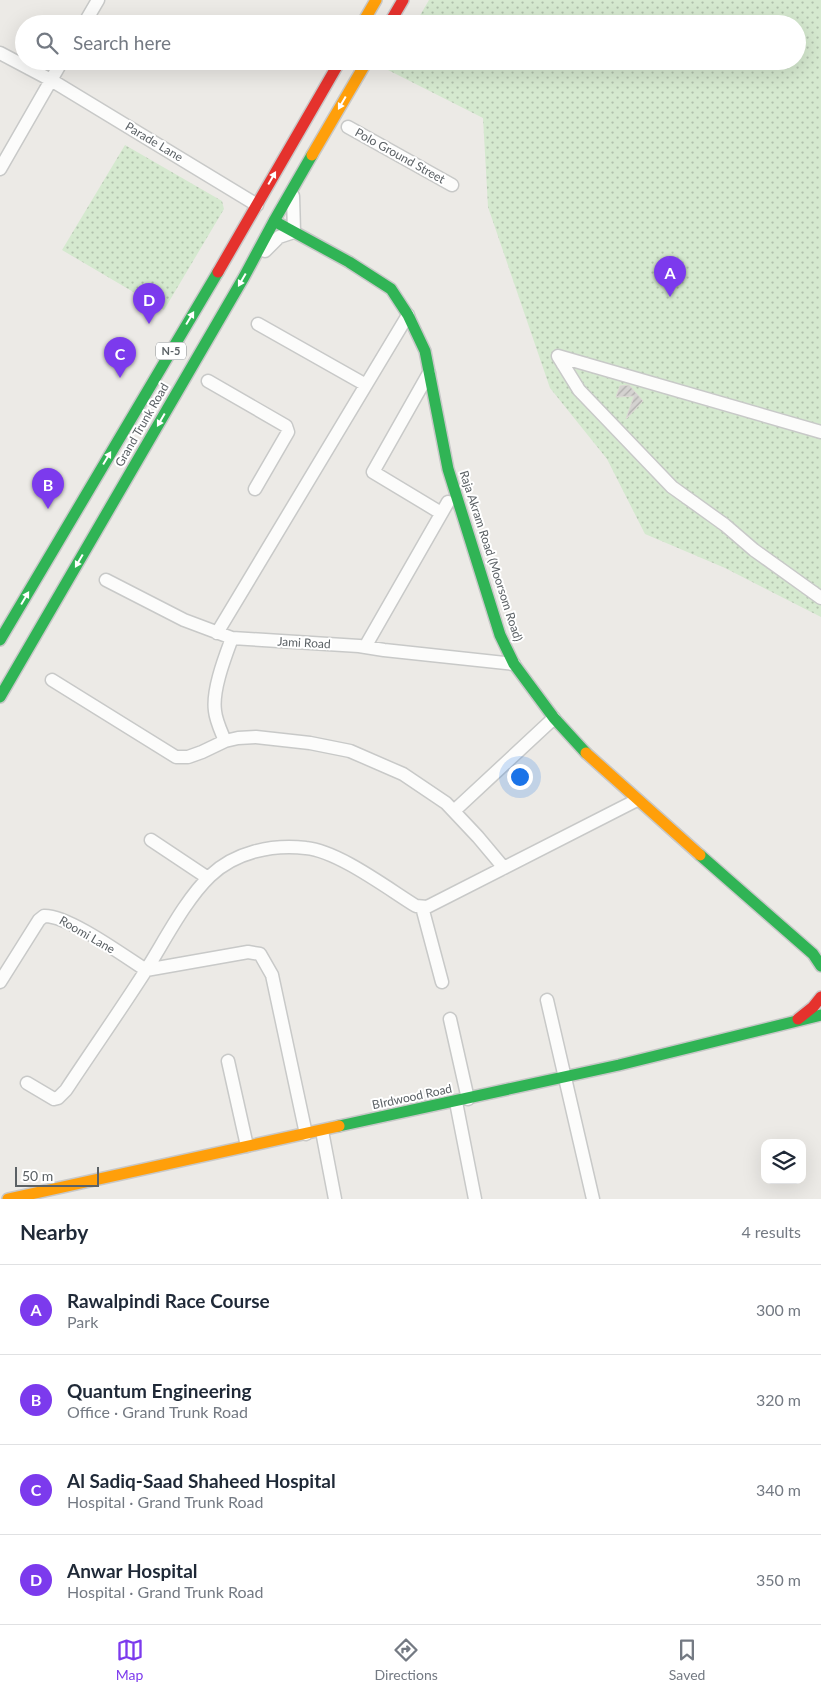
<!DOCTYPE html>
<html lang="en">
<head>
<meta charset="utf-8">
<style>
  :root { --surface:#fff; --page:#f6f6f7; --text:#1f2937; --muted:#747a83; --line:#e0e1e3; --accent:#7c3aed }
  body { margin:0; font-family:Lato,sans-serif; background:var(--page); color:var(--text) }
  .controls { position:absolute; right:15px; bottom:15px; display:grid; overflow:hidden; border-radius:10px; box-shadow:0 5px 20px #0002 }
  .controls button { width:45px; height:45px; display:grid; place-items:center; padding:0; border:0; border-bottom:1px solid var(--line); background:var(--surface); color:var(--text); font:25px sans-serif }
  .scale { position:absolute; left:15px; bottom:12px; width:84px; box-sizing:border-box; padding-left:5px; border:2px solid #5b6165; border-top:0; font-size:14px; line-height:18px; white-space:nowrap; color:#5b6165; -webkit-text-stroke:4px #fff; paint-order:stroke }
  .you { position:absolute; left:519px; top:776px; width:18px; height:18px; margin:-12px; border:4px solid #fff; border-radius:50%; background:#1a73e8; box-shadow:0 0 0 8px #1a73e833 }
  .badge { display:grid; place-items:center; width:32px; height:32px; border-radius:50%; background:var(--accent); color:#fff; font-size:16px; font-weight:700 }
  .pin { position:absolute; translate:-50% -41px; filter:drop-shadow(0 1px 2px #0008) }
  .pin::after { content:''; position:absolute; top:26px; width:18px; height:15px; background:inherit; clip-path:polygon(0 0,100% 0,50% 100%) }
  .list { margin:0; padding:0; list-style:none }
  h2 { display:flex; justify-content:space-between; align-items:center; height:65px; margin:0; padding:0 20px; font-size:21px }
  h2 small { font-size:16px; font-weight:400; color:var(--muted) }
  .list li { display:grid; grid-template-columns:32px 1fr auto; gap:15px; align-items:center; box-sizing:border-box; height:90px; padding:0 20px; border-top:1px solid var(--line) }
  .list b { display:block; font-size:19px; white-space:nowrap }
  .list p { margin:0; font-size:16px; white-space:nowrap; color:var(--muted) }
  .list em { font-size:16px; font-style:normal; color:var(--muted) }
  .icon { flex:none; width:28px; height:28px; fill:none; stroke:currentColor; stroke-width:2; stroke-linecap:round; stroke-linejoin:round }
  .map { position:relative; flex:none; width:821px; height:1199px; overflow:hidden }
  .search { position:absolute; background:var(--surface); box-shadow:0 5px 20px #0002; left:15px; right:15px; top:15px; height:55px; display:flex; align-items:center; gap:12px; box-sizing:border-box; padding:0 18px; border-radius:28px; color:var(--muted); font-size:19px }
  .sheet { height:425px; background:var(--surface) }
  nav { display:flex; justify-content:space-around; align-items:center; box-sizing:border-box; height:70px; border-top:1px solid var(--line); background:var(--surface); font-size:14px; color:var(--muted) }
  nav a { display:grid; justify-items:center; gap:2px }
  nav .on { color:var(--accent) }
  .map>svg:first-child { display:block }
  .park { fill:url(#park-dots) }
  .building { fill:url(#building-hatch); stroke:#dcd8d4 }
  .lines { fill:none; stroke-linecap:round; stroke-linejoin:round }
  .street-casing { stroke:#c8c9c8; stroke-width:15 }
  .fast-casing { stroke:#c8c8c8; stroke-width:14 }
  .slow-casing { stroke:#c8c8c8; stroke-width:14 }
  .jam-casing { stroke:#c8c8c8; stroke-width:14 }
  .street { stroke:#fcfcfb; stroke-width:12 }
  .fast { stroke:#30b455; stroke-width:11 }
  .slow { stroke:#ff9f0a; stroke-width:11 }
  .jam { stroke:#e5322d; stroke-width:11 }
  .oneway { fill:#fff }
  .labels { text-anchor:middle; stroke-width:4; stroke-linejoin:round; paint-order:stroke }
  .shield { fill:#fff; stroke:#8c9093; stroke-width:1 }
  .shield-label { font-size:11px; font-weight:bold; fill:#5b6165 }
  .street-label { font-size:12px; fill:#5b6165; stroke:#fff }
</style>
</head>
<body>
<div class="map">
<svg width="821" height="1199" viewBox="0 0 821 1199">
  <defs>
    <pattern id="park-dots" width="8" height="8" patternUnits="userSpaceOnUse" patternTransform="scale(1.25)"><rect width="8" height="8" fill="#d5e9cf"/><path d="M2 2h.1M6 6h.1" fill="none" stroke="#b0c0ac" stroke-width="1.8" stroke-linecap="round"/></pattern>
    <pattern id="building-hatch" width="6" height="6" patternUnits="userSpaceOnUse" patternTransform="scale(1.25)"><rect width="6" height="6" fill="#d4d2d0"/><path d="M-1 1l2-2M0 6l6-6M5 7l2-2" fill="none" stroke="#afaeac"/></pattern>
  </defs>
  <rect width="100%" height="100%" fill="#eceae6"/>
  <path class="park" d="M429,0H821V617L725,568L645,534L607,459L550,388L488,207L483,118L388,70L393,61H797V24H415Z
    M125,145L222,201L224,209L164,310L62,250Z"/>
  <path class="building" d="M629,385L643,401L626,419L634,396L616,397L620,386Z"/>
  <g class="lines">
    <defs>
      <path id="street" d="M84,24L98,0
        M0,53L51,80L257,205
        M348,127L452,185
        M0,169L62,61
        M265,251L279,237L294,232L293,196
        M258,324L366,385
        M429,373L373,472L441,513
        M208,381L286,426L288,432L255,489
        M821,432L558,356L579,390L672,487L725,525L754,550L821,598
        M106,580L184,620L232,638L359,646L384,650L514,664
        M217,633L408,315
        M365,647L448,502
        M52,680L176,757H188L202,752L225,741L238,738L256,737L310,743L350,751L403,774L446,803L478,837L504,868
        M225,741C221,731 216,721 215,711C212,690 225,657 232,638
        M454,811L554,718
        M151,840L208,878
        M422,907L442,982
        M0,982L39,920L44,916C68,915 124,956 146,970L248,952L260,954L272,975L306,1134
        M547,1000L593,1199
        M450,1019L468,1099
        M228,1061L247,1146
        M27,1083L54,1099L58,1098L66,1090C93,1049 122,1008 148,967C166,938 186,899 210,876C235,852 272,844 306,848C338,851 387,888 416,906L427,907L637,800
        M456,1102L475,1199
        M322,1131L335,1199"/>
      <path id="fast" d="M274,221L349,262L391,289L408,315L425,351L448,469L500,635L514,664L554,718L586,753
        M0,640L218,272
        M0,697L244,277L274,221L312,155
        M700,855L813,954L821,966
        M339,1126L619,1065L821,1015"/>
      <path id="slow" d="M362,24L376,0
        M312,155L367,61
        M586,753L700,855
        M8,1199L339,1126"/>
      <path id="jam" d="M389,24L403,0
        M218,272L340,61
        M798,1019L813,1007L821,997"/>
    </defs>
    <use href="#street" class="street-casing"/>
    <use href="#fast" class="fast-casing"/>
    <use href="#slow" class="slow-casing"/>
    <use href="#jam" class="jam-casing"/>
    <use href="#street" class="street"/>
    <use href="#fast" class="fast"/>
    <use href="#slow" class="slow"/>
    <use href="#jam" class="jam"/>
  </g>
  <defs><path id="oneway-solid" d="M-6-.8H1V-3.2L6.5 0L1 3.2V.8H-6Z" transform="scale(1.25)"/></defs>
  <g class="oneway">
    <use href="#oneway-solid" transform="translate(342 103) rotate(120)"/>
    <use href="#oneway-solid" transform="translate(272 178) rotate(-60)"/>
    <use href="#oneway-solid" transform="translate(242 280) rotate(120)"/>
    <use href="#oneway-solid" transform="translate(190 318) rotate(-59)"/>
    <use href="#oneway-solid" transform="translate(161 420) rotate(120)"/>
    <use href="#oneway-solid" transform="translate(107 458) rotate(-59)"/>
    <use href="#oneway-solid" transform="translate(79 561) rotate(120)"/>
    <use href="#oneway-solid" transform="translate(25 598) rotate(-59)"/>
  </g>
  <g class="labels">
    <rect class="shield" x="156" y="342.5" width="30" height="17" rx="4"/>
    <g class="shield-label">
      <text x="171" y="355">N-5</text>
    </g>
    <g class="street-label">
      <text transform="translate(154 142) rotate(31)" y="4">Parade Lane</text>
      <text transform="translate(400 156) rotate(29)" y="4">Polo Ground Street</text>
      <text transform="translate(142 425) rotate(-60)" y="4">Grand Trunk Road</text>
      <text transform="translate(491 556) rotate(72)" y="4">Raja Akram Road (Moorsom Road)</text>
      <text transform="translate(304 643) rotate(3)" y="4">Jami Road</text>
      <text transform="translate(87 935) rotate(30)" y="4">Roomi Lane</text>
      <text transform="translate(412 1097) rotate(-12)" y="4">BIrdwood Road</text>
    </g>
  </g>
</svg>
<div class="controls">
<button><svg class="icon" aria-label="layers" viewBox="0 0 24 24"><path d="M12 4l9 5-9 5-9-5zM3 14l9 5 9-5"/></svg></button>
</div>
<div class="scale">50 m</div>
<div class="you"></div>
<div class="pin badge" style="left:670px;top:297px">A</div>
<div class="pin badge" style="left:48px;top:509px">B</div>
<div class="pin badge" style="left:120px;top:378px">C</div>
<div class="pin badge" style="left:149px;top:324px">D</div>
<div class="search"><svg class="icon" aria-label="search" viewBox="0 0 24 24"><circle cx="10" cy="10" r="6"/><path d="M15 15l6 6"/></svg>Search here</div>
</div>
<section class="sheet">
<h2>Nearby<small>4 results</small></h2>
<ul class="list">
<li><span class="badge">A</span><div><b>Rawalpindi Race Course</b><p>Park</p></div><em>300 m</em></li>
<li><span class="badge">B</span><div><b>Quantum Engineering</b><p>Office · Grand Trunk Road</p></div><em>320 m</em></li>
<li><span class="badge">C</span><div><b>Al Sadiq-Saad Shaheed Hospital</b><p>Hospital · Grand Trunk Road</p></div><em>340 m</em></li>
<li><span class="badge">D</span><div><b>Anwar Hospital</b><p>Hospital · Grand Trunk Road</p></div><em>350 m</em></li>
</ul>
</section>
<nav>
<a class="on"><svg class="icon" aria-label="map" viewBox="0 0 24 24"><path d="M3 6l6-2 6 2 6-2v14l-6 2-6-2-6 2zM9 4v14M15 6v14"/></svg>Map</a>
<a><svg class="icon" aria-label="directions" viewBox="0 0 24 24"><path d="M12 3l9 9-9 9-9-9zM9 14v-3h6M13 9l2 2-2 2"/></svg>Directions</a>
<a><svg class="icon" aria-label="saved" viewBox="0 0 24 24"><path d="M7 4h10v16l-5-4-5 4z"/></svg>Saved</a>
</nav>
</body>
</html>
